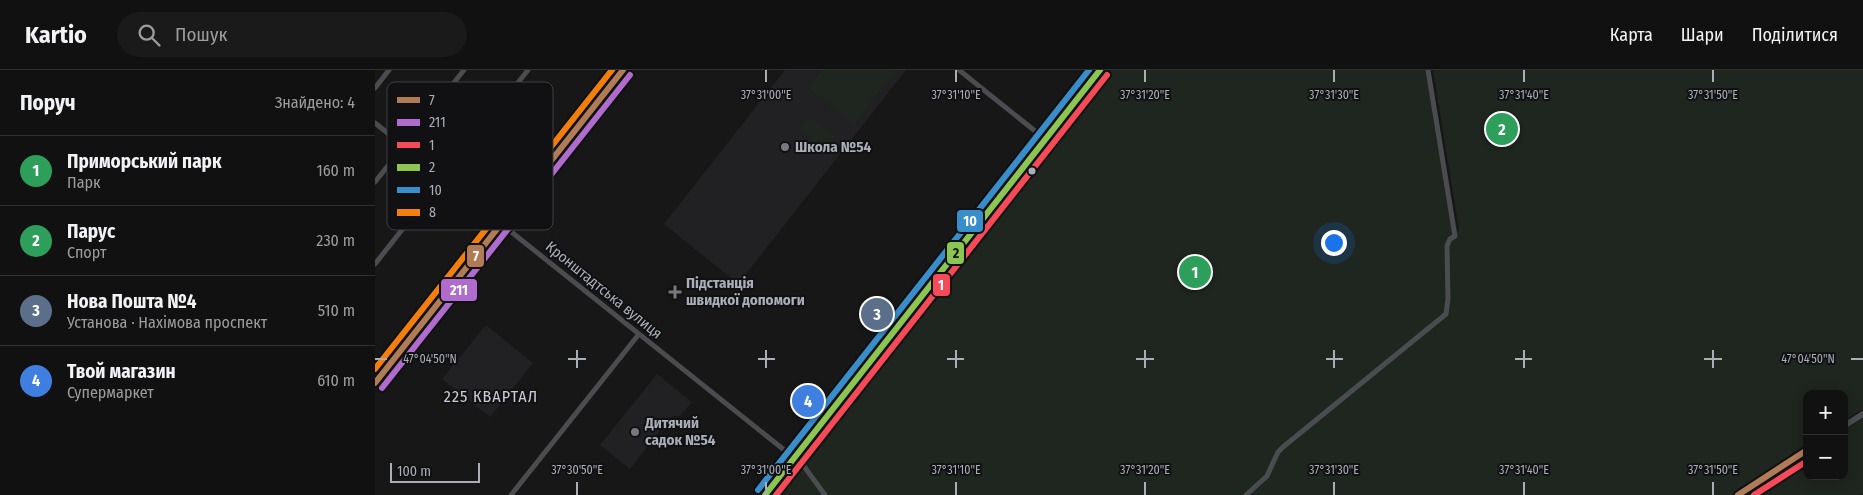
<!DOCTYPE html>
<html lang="uk">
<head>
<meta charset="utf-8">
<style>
  :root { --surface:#111; --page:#1a1a1a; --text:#f1f3f6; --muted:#9c9d9f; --line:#303131; --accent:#76797f }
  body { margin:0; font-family:"Fira Sans Condensed",sans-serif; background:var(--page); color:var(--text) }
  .controls { position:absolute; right:15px; bottom:15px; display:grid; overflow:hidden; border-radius:10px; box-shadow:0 2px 12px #0003 }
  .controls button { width:45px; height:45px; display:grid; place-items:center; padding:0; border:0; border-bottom:1px solid var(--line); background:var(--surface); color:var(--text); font:25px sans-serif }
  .scale { position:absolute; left:15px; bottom:12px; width:90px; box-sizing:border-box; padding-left:5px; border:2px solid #a9aeb7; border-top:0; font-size:14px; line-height:18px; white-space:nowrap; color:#a9aeb7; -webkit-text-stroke:4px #111113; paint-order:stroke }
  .you { position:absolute; left:958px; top:172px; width:18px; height:18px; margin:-12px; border:4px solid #fff; border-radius:50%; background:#1a73e8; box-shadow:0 0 0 8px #1a73e833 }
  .badge { display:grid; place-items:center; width:32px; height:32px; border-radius:50%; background:var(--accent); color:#fff; font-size:16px; font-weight:700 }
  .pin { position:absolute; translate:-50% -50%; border:2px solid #fff; box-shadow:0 1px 5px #0006 }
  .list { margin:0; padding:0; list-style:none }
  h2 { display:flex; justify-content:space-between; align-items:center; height:65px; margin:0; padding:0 20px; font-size:21px }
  h2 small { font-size:16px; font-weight:400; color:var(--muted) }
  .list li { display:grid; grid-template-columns:32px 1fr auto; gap:15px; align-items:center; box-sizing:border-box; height:70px; padding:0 20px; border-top:1px solid var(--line) }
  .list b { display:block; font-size:19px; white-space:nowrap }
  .list p { margin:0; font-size:16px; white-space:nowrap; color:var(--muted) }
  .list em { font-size:16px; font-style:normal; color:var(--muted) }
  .icon { flex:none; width:28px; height:28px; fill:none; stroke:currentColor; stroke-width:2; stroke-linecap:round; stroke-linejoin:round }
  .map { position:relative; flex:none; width:1488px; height:425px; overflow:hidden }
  header { display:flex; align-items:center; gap:30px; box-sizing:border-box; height:70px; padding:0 25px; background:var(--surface); border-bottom:1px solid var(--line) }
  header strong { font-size:24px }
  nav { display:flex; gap:28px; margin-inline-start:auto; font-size:18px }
  .search { width:350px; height:45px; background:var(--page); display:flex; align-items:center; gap:12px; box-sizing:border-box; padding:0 18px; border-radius:28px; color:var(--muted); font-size:19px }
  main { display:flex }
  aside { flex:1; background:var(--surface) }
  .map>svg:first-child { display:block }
  .built { fill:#212123 }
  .green { fill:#1f251f }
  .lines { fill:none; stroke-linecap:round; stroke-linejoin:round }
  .minor { stroke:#4b4c4f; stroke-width:5 }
  .tertiary { stroke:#4b4c4f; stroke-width:6 }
  .secondary { stroke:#4a4b4d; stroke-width:7 }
  .bus-1-casing { stroke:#111113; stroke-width:10 }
  .bus-2-casing { stroke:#111113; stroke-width:10 }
  .bus-3-casing { stroke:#111113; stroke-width:10 }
  .bus-4-casing { stroke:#111113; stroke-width:10 }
  .bus-5-casing { stroke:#111113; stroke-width:10 }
  .bus-6-casing { stroke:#111113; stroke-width:10 }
  .bus-1 { stroke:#b07c57; stroke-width:6 }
  .bus-2 { stroke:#b06ccc; stroke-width:6 }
  .bus-3 { stroke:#f54a58; stroke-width:6 }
  .bus-4 { stroke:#8cc552; stroke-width:6 }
  .bus-5 { stroke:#388ecb; stroke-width:6 }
  .bus-6 { stroke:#f27f0c; stroke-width:6 }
  .ticks { fill:none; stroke:#a9aeb7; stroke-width:2 }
  .poi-dot { fill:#76797f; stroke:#111113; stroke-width:2 }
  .bus-dot { fill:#a9aeb7; stroke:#111113; stroke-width:2 }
  .labels { text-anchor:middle; stroke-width:4; stroke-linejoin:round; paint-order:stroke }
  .poi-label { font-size:15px; font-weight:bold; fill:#a9aeb7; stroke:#111113; text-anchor:start }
  .street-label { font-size:15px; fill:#a9aeb7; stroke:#111113 }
  .neighbourhood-label { font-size:16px; letter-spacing:1px; fill:#c9cdd3; stroke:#111113 }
  .key { fill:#111113; stroke:#3f4044; stroke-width:1 }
  .key-label { font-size:14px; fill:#a9aeb7 }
  .ticks-label { font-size:12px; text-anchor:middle; fill:#a9aeb7; stroke:#111113; stroke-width:4; stroke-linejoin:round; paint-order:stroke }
  .line-badge { stroke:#111113; stroke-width:2 }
  .badge-label { font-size:14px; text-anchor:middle; font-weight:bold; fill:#fff }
  .pale-badge-label { font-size:14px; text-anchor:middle; font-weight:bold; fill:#111 }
</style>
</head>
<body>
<header>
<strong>Kartio</strong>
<div class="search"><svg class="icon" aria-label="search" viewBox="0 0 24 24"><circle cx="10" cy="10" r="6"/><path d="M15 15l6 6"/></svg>Пошук</div>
<nav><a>Карта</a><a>Шари</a><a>Поділитися</a></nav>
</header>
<main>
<aside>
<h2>Поруч<small>Знайдено: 4</small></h2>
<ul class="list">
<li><span class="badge" style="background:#2e9e5b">1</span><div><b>Приморський парк</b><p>Парк</p></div><em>160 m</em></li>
<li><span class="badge" style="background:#2e9e5b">2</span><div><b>Парус</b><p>Спорт</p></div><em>230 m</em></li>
<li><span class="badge" style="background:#5c6f8a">3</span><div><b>Нова Пошта №4</b><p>Установа · Нахімова проспект</p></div><em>510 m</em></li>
<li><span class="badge" style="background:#3f7fe0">4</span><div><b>Твой магазин</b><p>Супермаркет</p></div><em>610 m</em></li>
</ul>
</aside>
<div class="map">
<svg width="1488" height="425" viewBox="0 0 1488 425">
  <rect width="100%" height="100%" fill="#171717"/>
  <path class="built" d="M410,0H531L363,214L289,154Z
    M111,255L158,293L115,347L67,309Z
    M282,304L317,332L305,346H299L294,349L255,399L225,375Z"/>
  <path class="green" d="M447,0H521L479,54L433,18Z
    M729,0H1053L1079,163L1084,160L1058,0H1488V339L1469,351V324H1432V375L1356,425H390Z
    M435,47L460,67L451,80L425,60Z
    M1488,348V423L1485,425H1370L1432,384V406H1469V360Z"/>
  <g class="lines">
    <path class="minor" d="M584,0L670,69
      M0,18L14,0
      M0,53L428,395L450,425
      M0,112L89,0
      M0,194L153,0
      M136,425L264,264
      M871,425L892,406L903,382L908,377L1071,244L1073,229L1072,176L1075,169L1080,166L1053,0"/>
    <path class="tertiary" d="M1469,356L1488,344
      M1363,425L1432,380"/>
    <path class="secondary" d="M0,313L248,0
      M390,425L725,0"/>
    <defs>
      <path id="bus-1" d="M0,313L248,0
        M1363,425L1432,380"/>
      <path id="bus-2" d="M7,318L255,5"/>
      <path id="bus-3" d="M401,425L732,5
        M1379,425L1432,391"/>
      <path id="bus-4" d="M390,425L725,0"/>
      <path id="bus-5" d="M383,420L714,0"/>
      <path id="bus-6" d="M0,299L237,0"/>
    </defs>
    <use href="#bus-1" class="bus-1-casing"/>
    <use href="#bus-2" class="bus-2-casing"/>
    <use href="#bus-3" class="bus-3-casing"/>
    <use href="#bus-4" class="bus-4-casing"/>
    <use href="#bus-5" class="bus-5-casing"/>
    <use href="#bus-6" class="bus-6-casing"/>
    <use href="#bus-1" class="bus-1"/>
    <use href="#bus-2" class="bus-2"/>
    <use href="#bus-3" class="bus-3"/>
    <use href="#bus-4" class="bus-4"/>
    <use href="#bus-5" class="bus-5"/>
    <use href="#bus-6" class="bus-6"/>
  </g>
  <path class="ticks" d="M391,0V12M581,0V12M770,0V12M959,0V12M1149,0V12M1338,0V12M202,280V298M391,280V298M581,280V298M770,280V298M959,280V298M1149,280V298M1338,280V298M0,289H12M193,289H211M383,289H400M572,289H589M761,289H779M951,289H968M1140,289H1157M1329,289H1347M1476,289H1488M202,412V425M391,412V425M581,412V425M770,412V425M959,412V425M1149,412V425M1338,412V425"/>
  <g class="poi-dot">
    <circle cx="410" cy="77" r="5"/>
    <path d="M297.5 214.5h5v5h5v5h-5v5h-5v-5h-5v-5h5z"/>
    <circle cx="260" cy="362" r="5"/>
  </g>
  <circle class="bus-dot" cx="657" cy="101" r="4.5"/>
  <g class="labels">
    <g class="poi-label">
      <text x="420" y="82">Школа №54</text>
      <text x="311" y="218">Підстанція<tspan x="311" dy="17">швидкої допомоги</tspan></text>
      <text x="270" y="358">Дитячий<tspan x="270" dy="17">садок №54</tspan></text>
    </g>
    <g class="street-label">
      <text transform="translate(229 220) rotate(39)" y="5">Кронштадтська вулиця</text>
    </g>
    <g class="neighbourhood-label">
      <text x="116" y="332">225 КВАРТАЛ</text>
    </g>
  </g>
  <rect x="12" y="12" width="166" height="148" rx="8" class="key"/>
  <rect x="22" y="27" width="23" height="6" fill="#b07c57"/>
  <rect x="22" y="49" width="23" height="7" fill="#b06ccc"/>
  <rect x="22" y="72" width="23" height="6" fill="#f54a58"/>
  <rect x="22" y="94" width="23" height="7" fill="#8cc552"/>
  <rect x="22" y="117" width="23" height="6" fill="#388ecb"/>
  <rect x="22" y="139" width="23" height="7" fill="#f27f0c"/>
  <g class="key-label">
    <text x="54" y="35">7</text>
    <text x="54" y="57">211</text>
    <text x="54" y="80">1</text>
    <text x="54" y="102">2</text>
    <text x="54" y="125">10</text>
    <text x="54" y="147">8</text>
  </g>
  <g class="ticks-label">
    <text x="391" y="29">37°31'00"E</text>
    <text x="581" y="29">37°31'10"E</text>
    <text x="770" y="29">37°31'20"E</text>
    <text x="959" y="29">37°31'30"E</text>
    <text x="1149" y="29">37°31'40"E</text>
    <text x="1338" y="29">37°31'50"E</text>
    <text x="55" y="293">47°04'50"N</text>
    <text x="1433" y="293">47°04'50"N</text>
    <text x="202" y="404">37°30'50"E</text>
    <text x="391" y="404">37°31'00"E</text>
    <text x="581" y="404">37°31'10"E</text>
    <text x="770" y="404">37°31'20"E</text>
    <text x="959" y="404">37°31'30"E</text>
    <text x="1149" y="404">37°31'40"E</text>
    <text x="1338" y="404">37°31'50"E</text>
  </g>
  <g class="line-badge">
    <rect x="581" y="139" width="28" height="24" rx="5" fill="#388ecb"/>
    <rect x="571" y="171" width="19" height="24" rx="5" fill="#8cc552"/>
    <rect x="91" y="174" width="19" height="24" rx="5" fill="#b07c57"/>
    <rect x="557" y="203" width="19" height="24" rx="5" fill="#f54a58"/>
    <rect x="65" y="208" width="38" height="24" rx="5" fill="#b06ccc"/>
  </g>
  <g class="badge-label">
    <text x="595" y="156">10</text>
    <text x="101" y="191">7</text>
    <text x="566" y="220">1</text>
    <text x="84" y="225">211</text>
  </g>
  <g class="pale-badge-label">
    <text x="581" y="188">2</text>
  </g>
</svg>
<div class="controls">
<button>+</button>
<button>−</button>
</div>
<div class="scale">100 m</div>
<div class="you"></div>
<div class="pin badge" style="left:820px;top:202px;background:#2e9e5b">1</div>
<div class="pin badge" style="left:1127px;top:59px;background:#2e9e5b">2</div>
<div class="pin badge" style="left:502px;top:244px;background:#5c6f8a">3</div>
<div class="pin badge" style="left:433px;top:331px;background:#3f7fe0">4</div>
</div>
</main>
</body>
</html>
